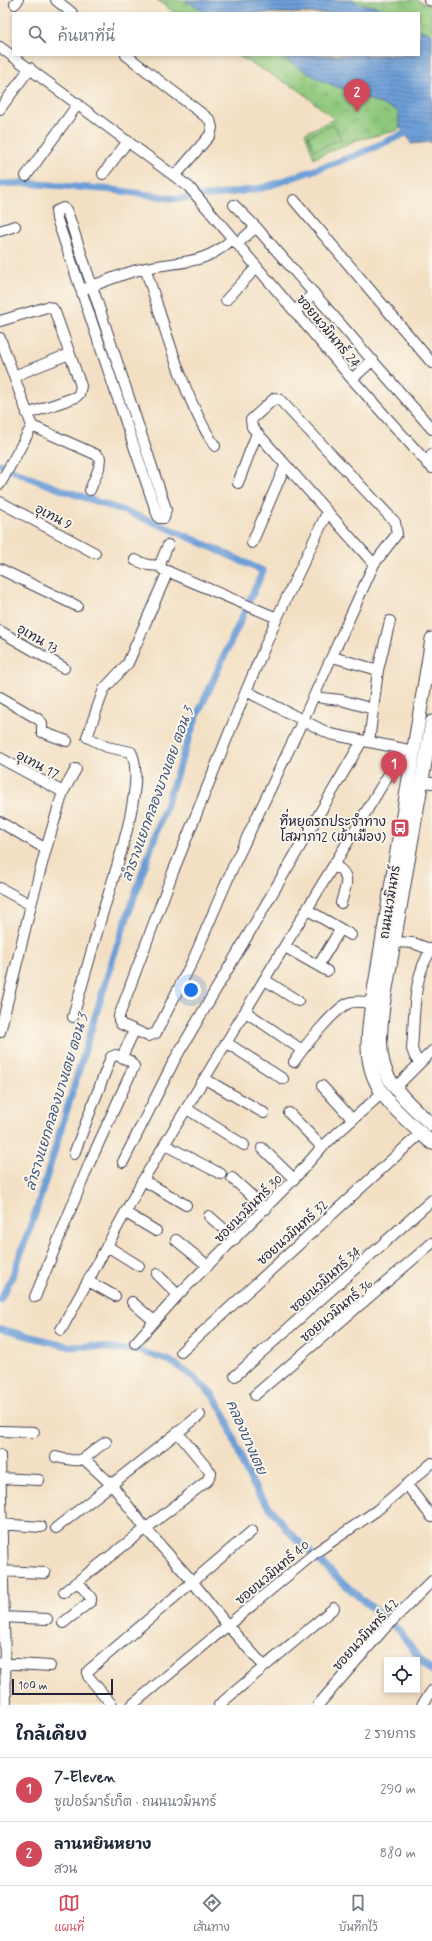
<!DOCTYPE html>
<html lang="th">
<head>
<meta charset="utf-8">
<style>
  :root { --surface:#fff; --page:#f2f2f3; --text:#1f2937; --muted:#747a83; --line:#e0e1e3; --accent:#d1495b }
  body { margin:0; font-family:Mynerve,"Playpen Sans Thai",sans-serif; background:var(--page); color:var(--text) }
  .controls { position:absolute; right:12px; bottom:12px; display:grid; overflow:hidden; border-radius:0px; box-shadow:0 2px 6px #0003 }
  .controls button { width:36px; height:36px; display:grid; place-items:center; padding:0; border:0; border-bottom:1px solid var(--line); background:var(--surface); color:var(--text); font:20px sans-serif }
  .scale { position:absolute; left:12px; bottom:10px; width:101px; box-sizing:border-box; padding-left:4px; border:2px solid #22223b; border-top:0; font-size:11px; line-height:14px; white-space:nowrap; color:#22223b; -webkit-text-stroke:3px #fbf7ec; paint-order:stroke }
  .you { position:absolute; left:191px; top:990px; width:14px; height:14px; margin:-10px; border:3px solid #fff; border-radius:50%; background:#1a73e8; box-shadow:0 0 0 6px #1a73e833 }
  .badge { display:grid; place-items:center; width:26px; height:26px; border-radius:50%; background:var(--accent); color:#fff; font-size:13px; font-weight:700 }
  .pin { position:absolute; translate:-50% -33px; filter:drop-shadow(0 1px 2px #0008) }
  .pin::after { content:''; position:absolute; top:21px; width:14px; height:12px; background:inherit; clip-path:polygon(0 0,100% 0,50% 100%) }
  .list { margin:0; padding:0; list-style:none }
  h2 { display:flex; justify-content:space-between; align-items:center; height:52px; margin:0; padding:0 16px; font-size:17px }
  h2 small { font-size:13px; font-weight:400; color:var(--muted) }
  .list li { display:grid; grid-template-columns:26px 1fr auto; gap:12px; align-items:center; box-sizing:border-box; height:64px; padding:0 16px; border-top:1px solid var(--line) }
  .list b { display:block; font-size:15px; white-space:nowrap }
  .list p { margin:0; font-size:13px; white-space:nowrap; color:var(--muted) }
  .list em { font-size:13px; font-style:normal; color:var(--muted) }
  .icon { flex:none; width:22px; height:22px; fill:none; stroke:currentColor; stroke-width:2; stroke-linecap:round; stroke-linejoin:round }
  .map { position:relative; flex:none; width:432px; height:1705px; overflow:hidden }
  .search { position:absolute; background:var(--surface); box-shadow:0 2px 6px #0003; left:12px; right:12px; top:12px; height:44px; display:flex; align-items:center; gap:10px; box-sizing:border-box; padding:0 14px; border-radius:0px; color:var(--muted); font-size:15px }
  .sheet { height:180px; background:var(--surface) }
  nav { display:flex; justify-content:space-around; align-items:center; box-sizing:border-box; height:56px; border-top:1px solid var(--line); background:var(--surface); font-size:11px; color:var(--muted) }
  nav a { display:grid; justify-items:center; gap:2px }
  nav .on { color:var(--accent) }
  .map>svg:first-child { display:block }
  .park { fill:url(#park-crowns); stroke:#58755c }
  .garden { fill:#8ec87c; stroke:#58755c }
  .water { fill:url(#water-rules); stroke:#486089 }
  .lines { fill:none; stroke-linecap:round; stroke-linejoin:round }
  .canal { stroke:#6d9ed7; stroke-width:7 }
  .minor-casing { stroke:#413e50; stroke-width:12 }
  .major-casing { stroke:#413e50; stroke-width:15 }
  .minor { stroke:#fff; stroke-width:10 }
  .major { stroke:#fff; stroke-width:13 }
  .labels { text-anchor:middle; stroke-width:4; stroke-linejoin:round; paint-order:stroke }
  .street-label { font-size:13px; fill:#22223b; stroke:#fbf7ec }
  .poi-label { font-size:13px; fill:#22223b; stroke:#fbf7ec; text-anchor:end }
  .water-label { font-size:14px; font-style:italic; fill:#405479; stroke:#fbf7ec }
</style>
</head>
<body>
<div class="map">
<svg width="432" height="1705" viewBox="0 0 432 1705">
  <defs>
    <pattern id="park-crowns" width="20" height="18" patternUnits="userSpaceOnUse"><rect width="20" height="18" fill="#8ec87c"/><path d="M2 6a3 3 0 1 1 6 0M12 15a3 3 0 1 1 6 0" fill="none" stroke="#74a267"/></pattern>
    <pattern id="water-rules" width="6" height="5" patternUnits="userSpaceOnUse"><rect width="6" height="5" fill="#6d9ed7"/><path d="M0 2.5h6" fill="none" stroke="#5980b0"/></pattern>
  </defs>
  <rect width="100%" height="100%" fill="#fbf7ec"/>
  <filter id="ink" filterUnits="userSpaceOnUse"><feTurbulence type="fractalNoise" baseFrequency=".025" numOctaves="2"/><feDisplacementMap in="SourceGraphic" scale="8" xChannelSelector="R" yChannelSelector="G"/><feConvolveMatrix kernelMatrix="1 2 1 2 8 2 1 2 1" color-interpolation-filters="sRGB"/></filter>
  <filter id="wash" filterUnits="userSpaceOnUse"><feTurbulence type="fractalNoise" baseFrequency=".012" numOctaves="4" result="noise"/><feDisplacementMap in="SourceGraphic" scale="16" xChannelSelector="R" yChannelSelector="G"/><feGaussianBlur stdDeviation="0.9" result="paint"/><feColorMatrix in="noise" values="0 0 0 0 0 0 0 0 0 0 0 0 0 0 0 0 0 1.4 0 .05"/><feComposite in="paint" operator="in"/></filter>
  <g filter="url(#wash)">
    <rect width="100%" height="100%" fill="#f3e0c4"/>
    <path class="park" d="M157,0H417L432,7V123L400,128L396,131L357,140L314,158L305,133L334,119L299,90L236,55H419V13H175Z"/>
    <path class="garden" d="M334,124L341,139L314,150L308,136Z"/>
    <path class="water" d="M185,0H351L361,4L375,6L389,13H207Z
      M419,29L432,35V142L411,144L406,133L400,128L398,111L318,79L278,55H419Z"/>
    <g class="lines">
      <path class="canal" d="M0,184L25,183L114,190L177,199L215,195L263,188L354,156L406,133L432,127
        M0,464C45,487 93,499 140,517C182,533 222,552 263,571L196,718L113,958L37,1208L13,1275L0,1300
        M0,1329L71,1347L91,1346L143,1352L170,1361L189,1374L213,1395L226,1417L244,1468L258,1493L290,1533L342,1582L389,1623L399,1630L419,1658L432,1671"/>
    </g>
  </g>
  <g filter="url(#ink)">
    <g class="lines">
      <defs>
        <path id="minor" d="M56,0L72,13
          M429,0L432,1
          M15,4L18,0
          M0,47L189,187L352,379L432,468
          M126,55L210,120L212,128L210,135L175,176
          M0,109L30,68
          M103,174L128,141
          M26,176L78,104
          M294,200L432,363
          M234,205L256,227L432,429
          M63,208L66,210L69,217L166,509L164,518H159L156,511L57,219L56,211Z
          M0,231L15,226
          M237,244L256,227
          M145,268C164,323 183,398 215,446
          M87,288C106,281 126,272 146,268C179,261 206,265 232,239
          M226,300L257,267
          M295,311L314,293
          M0,321L47,307L52,308L55,312L81,386L79,394L76,397L27,414
          M0,338L32,426L97,455L100,458L99,468L90,490
          M14,376L69,354
          M352,379L373,360
          M427,464L432,454
          M238,483L257,433
          M0,484L32,426
          M0,502L95,553
          M327,513L277,618L246,691L173,872L119,1016V1020L121,1024L148,1036L156,1033L193,960L233,867L303,720L374,564L397,534L395,522L280,400L275,398L251,420L252,427L374,564
          M252,543L285,466
          M168,545L160,564L162,569L277,618
          M135,560L148,565L160,566
          M0,569L77,606
          M0,631L64,668
          M336,658L378,670
          M246,691L330,734L409,750
          M0,697L38,719L42,723V732L67,741
          M322,698L341,700L373,709
          M369,742L378,670L390,621
          M0,758L63,792
          M421,782L432,783
          M0,822L46,849
          M335,866C353,875 345,887 341,903
          M0,888L31,905
          M308,910L351,935
          M395,942L413,943L432,950
          M285,947L327,971
          M318,966L340,930
          M265,980L298,1001
          M246,1012L302,1050
          M73,1017C82,984 92,951 101,918C111,884 148,782 131,752L107,747L87,737L104,689L128,663L168,571
          M0,1032L31,905L46,849L63,792L76,769
          M227,1043L283,1079
          M122,1057L134,1031
          M294,1062C302,1049 334,1010 347,1004C354,1000 364,1002 372,1003
          M420,1063L415,1057L412,1049C415,1016 412,976 432,949
          M205,1079L264,1113
          M322,1086L352,1119
          M395,1088L432,1051
          M187,1109L244,1145
          M289,1113L322,1147
          M165,1145L221,1174
          M262,1148L294,1179
          M123,1162L175,1059L362,741
          M232,1178L266,1209
          M143,1180L186,1205
          M126,1213L156,1231
          M209,1216L235,1239
          M176,1240L208,1266
          M107,1246L139,1266
          M157,1274L178,1295
          M88,1281L115,1296
          M35,1297L90,1162L134,1066L130,1061L116,1055L111,1057L74,1154
          M132,1302L154,1321
          M61,1330L143,1180L404,749
          M135,1343L178,1295L294,1179L322,1147L381,1094
          M181,1352L421,1133
          M235,1376L432,1200
          M255,1395L432,1243
          M0,1431L34,1432
          M0,1455L6,1705
          M56,1457C90,1465 80,1458 106,1442
          M85,1460L112,1485L146,1529L192,1581L228,1626L264,1666
          M0,1478L39,1480
          M407,1485L432,1517
          M0,1524L41,1527
          M56,1528L200,1415
          M0,1571L45,1573
          M64,1592L207,1481L211,1473L178,1433
          M0,1617L47,1619
          M63,1623L91,1601V1598L78,1582
          M0,1663L50,1666
          M112,1705L88,1676V1671L252,1531
          M132,1705L315,1553L376,1511L432,1463
          M219,1705L334,1608
          M318,1705L384,1629L432,1581
          M422,1705L432,1691"/>
        <path id="major" d="M432,639L372,1003C370,1017 368,1031 368,1046C368,1092 401,1115 432,1143
          M432,722L383,1006C375,1072 385,1082 432,1125"/>
      </defs>
      <use href="#minor" class="minor-casing"/>
      <use href="#major" class="major-casing"/>
      <use href="#minor" class="minor"/>
      <use href="#major" class="major"/>
    </g>
  </g>
  <defs>
    <symbol id="bus-square" viewBox="-11 -11 22 22"><rect x="-9" y="-9" width="18" height="18" rx="4" fill="#d1495b" stroke="#fbf7ec"/><path d="M-5-6H5V4H4V6H2V4H-2V6H-4V4H-5ZM-3.5-4V0h7V-4ZM-3.5 1.2v1.5H-2V1.2ZM2 1.2v1.5H3.5V1.2Z" fill="#fff"/></symbol>
  </defs>
  <g fill-rule="evenodd">
    <use href="#bus-square" x="389" y="817" width="22" height="22"/>
  </g>
  <g class="labels">
    <g class="street-label">
      <text transform="translate(329 331) rotate(50)" y="5">ซอยนวมินทร์ 24</text>
      <text transform="translate(54 516) rotate(28)" y="5">อุเทน 9</text>
      <text transform="translate(38 638) rotate(30)" y="5">อุเทน 13</text>
      <text transform="translate(38 764) rotate(28)" y="5">อุเทน 17</text>
      <text transform="translate(389 902) rotate(-81)" y="5">ถนนนวมินทร์</text>
      <text transform="translate(248 1208) rotate(-45)" y="5">ซอยนวมินทร์ 30</text>
      <text transform="translate(292 1232) rotate(-42)" y="5">ซอยนวมินทร์ 32</text>
      <text transform="translate(325 1279) rotate(-42)" y="5">ซอยนวมินทร์ 34</text>
      <text transform="translate(336 1310) rotate(-40)" y="5">ซอยนวมินทร์ 36</text>
      <text transform="translate(272 1572) rotate(-40)" y="5">ซอยนวมินทร์ 40</text>
      <text transform="translate(365 1634) rotate(-48)" y="5">ซอยนวมินทร์ 42</text>
    </g>
    <g class="poi-label">
      <text x="386" y="826">ที่หยุดรถประจำทาง<tspan x="386" dy="15">โสมาภา2 (เข้าเมือง)</tspan></text>
    </g>
    <g class="water-label">
      <text transform="translate(157 794) rotate(-70)" y="5">ลำรางแยกคลองบางเตย ตอน 3</text>
      <text transform="translate(56 1102) rotate(-73)" y="5">ลำรางแยกคลองบางเตย ตอน 3</text>
      <text transform="translate(247 1437) rotate(66)" y="5">คลองบางเตย</text>
    </g>
  </g>
</svg>
<div class="controls">
<button><svg class="icon" aria-label="locate" viewBox="0 0 24 24"><circle cx="12" cy="12" r="6"/><path d="M12 2v4M12 18v4M2 12h4M18 12h4"/></svg></button>
</div>
<div class="scale">100 m</div>
<div class="you"></div>
<div class="pin badge" style="left:394px;top:784px">1</div>
<div class="pin badge" style="left:357px;top:112px">2</div>
<div class="search"><svg class="icon" aria-label="search" viewBox="0 0 24 24"><circle cx="10" cy="10" r="6"/><path d="M15 15l6 6"/></svg>ค้นหาที่นี่</div>
</div>
<section class="sheet">
<h2>ใกล้เคียง<small>2 รายการ</small></h2>
<ul class="list">
<li><span class="badge">1</span><div><b>7-Eleven</b><p>ซูเปอร์มาร์เก็ต · ถนนนวมินทร์</p></div><em>290 m</em></li>
<li><span class="badge">2</span><div><b>ลานหยินหยาง</b><p>สวน</p></div><em>880 m</em></li>
</ul>
</section>
<nav>
<a class="on"><svg class="icon" aria-label="map" viewBox="0 0 24 24"><path d="M3 6l6-2 6 2 6-2v14l-6 2-6-2-6 2zM9 4v14M15 6v14"/></svg>แผนที่</a>
<a><svg class="icon" aria-label="directions" viewBox="0 0 24 24"><path d="M12 3l9 9-9 9-9-9zM9 14v-3h6M13 9l2 2-2 2"/></svg>เส้นทาง</a>
<a><svg class="icon" aria-label="saved" viewBox="0 0 24 24"><path d="M7 4h10v16l-5-4-5 4z"/></svg>บันทึกไว้</a>
</nav>
</body>
</html>
